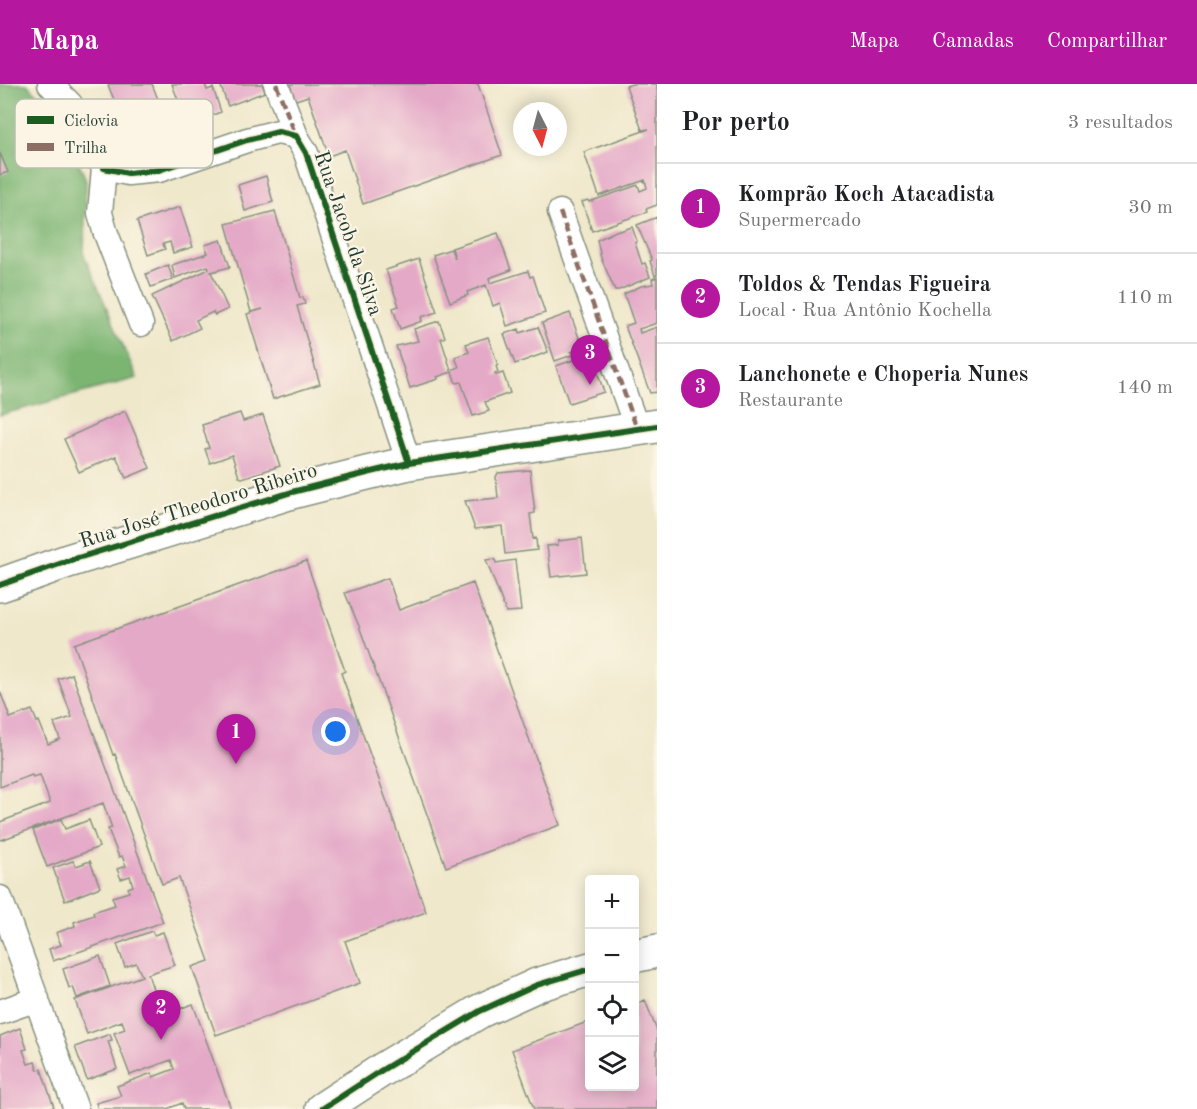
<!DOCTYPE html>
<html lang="pt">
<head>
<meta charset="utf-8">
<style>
  :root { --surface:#fff; --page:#f6f6f6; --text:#202124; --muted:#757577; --line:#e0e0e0; --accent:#b5179e }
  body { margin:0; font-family:"Old Standard TT",serif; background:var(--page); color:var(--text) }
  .controls { position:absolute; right:18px; bottom:18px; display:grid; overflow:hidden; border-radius:6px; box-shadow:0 3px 15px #0003 }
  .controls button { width:54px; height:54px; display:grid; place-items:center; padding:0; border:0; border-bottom:2px solid var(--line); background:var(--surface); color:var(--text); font:30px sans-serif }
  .compass { position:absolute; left:513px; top:18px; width:54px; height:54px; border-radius:50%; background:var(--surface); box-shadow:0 3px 15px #0003; rotate:174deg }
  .you { position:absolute; left:336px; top:648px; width:21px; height:21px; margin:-15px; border:4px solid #fff; border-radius:50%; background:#1a73e8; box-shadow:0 0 0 9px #1a73e833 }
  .badge { display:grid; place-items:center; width:39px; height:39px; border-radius:50%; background:var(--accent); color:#fff; font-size:20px; font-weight:700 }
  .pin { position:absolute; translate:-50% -50px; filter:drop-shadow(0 2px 3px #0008) }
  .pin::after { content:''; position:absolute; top:32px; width:21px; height:18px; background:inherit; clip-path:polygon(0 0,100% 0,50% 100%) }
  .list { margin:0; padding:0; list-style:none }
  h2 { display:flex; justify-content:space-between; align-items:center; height:78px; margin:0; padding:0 24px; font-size:26px }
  h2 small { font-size:20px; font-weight:400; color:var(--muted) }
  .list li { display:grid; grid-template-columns:39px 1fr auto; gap:18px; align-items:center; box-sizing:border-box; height:90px; padding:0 24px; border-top:2px solid var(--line) }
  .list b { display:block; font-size:22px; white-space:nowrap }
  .list p { margin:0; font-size:20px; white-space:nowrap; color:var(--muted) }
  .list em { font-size:20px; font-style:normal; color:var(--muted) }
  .icon { flex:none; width:33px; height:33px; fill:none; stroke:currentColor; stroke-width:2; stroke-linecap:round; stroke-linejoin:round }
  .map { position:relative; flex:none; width:657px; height:1025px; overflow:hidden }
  header { display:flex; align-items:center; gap:36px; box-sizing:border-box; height:84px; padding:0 30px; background:var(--accent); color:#fff }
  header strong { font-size:28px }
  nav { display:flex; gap:33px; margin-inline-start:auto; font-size:21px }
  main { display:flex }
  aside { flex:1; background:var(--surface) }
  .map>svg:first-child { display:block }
  .forest { fill:#7cb572; stroke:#4e7953; stroke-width:1.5 }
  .building { fill:#e4a9c7 }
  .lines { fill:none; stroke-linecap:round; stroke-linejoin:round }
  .minor-casing { stroke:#879280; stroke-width:27 }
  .secondary-casing { stroke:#879280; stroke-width:36 }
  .minor { stroke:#fff; stroke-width:24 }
  .secondary { stroke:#fff; stroke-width:33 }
  .quiet { stroke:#8d6e63; stroke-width:4.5; stroke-dasharray:9 4.5; stroke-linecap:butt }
  .cycleway-casing { stroke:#fcf5e5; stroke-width:10 }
  .cycleway { stroke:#1b5e20; stroke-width:6 }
  .labels { text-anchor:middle; stroke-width:4.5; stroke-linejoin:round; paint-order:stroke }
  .street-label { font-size:21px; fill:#1f3d34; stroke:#fcf5e5 }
  .key { fill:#fcf5e5; stroke:#babeb0; stroke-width:1.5 }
  .key-label { font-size:16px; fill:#1f3d34 }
</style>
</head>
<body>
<header>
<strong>Mapa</strong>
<nav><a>Mapa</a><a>Camadas</a><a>Compartilhar</a></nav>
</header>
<main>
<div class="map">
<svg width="657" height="1025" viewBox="0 0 657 1025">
  <rect width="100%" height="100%" fill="#fcf5e5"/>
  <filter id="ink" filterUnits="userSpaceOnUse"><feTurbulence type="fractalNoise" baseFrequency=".0167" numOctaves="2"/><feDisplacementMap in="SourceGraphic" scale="12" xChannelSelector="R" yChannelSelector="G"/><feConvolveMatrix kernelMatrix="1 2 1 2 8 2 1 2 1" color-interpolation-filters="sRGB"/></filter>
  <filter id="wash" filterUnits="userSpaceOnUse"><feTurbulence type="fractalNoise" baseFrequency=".008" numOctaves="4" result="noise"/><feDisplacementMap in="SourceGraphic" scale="24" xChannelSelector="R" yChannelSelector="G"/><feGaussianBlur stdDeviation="1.35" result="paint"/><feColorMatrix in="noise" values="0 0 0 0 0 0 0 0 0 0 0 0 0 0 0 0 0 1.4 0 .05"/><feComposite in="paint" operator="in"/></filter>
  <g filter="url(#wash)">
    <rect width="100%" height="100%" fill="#efe8cb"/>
    <path class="forest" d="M0,0H27L60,34L86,96L84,171L137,294L0,331Z"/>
    <g id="blocks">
      <path class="building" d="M111,0H152L175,59L157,65L152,55L138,58L130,54L108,1Z
        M172,0H205L207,6L213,4L221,28L187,40Z
        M220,0H262L265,8L228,22Z
        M284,0H478L502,71L363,120L345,66L329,72L308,12L290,18Z
        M632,0H657V121L646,125L647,128L592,147L582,118L588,116L589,118L638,101L640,107L647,104L645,96L599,112L584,68L649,45L642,46L626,2Z
        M0,69L8,88L0,91Z
        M266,92L273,118L245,127L238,101Z
        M180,123L193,163L173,169L170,158L163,160L165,165L148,171L137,137Z
        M275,127L300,214L303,213L305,220L297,222L320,300L273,315L247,230L263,225L251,228L226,140Z
        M657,133V191L655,192L650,177L652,176L637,141Z
        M632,143L637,157L635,159L642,180L645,179L650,193L619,206H615L601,174L597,156L618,146L620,147Z
        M498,149L511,186L489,194L490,199L528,187L530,193L533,192L545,229L507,242L500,219L493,222L486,201L467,208L468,211L450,218L433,171L451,165L455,175L452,164Z
        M221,156L230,183L211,188L228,225L215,231L213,228L196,236L200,244L173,257L152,212L209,185L208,182L175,194L172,181L208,169L205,161Z
        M419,175L437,228L421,233L422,237L400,245L393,224L399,222L386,186Z
        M168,181L173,195L151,203L146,190Z
        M657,193V239L639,245L640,249L657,243V308L650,309L625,242L634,239L624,210L641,202L653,200L652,195Z
        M570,229L582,262L577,263L578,266L571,268L572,271L555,277L542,239Z
        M439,237L445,253L441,255L451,286L459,283L455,273L469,268L466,260L488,253L498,281L496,282L498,288L495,289L496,291L503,289L510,309L485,318L489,327L473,332L461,298L456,299L452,288L437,293L438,295L410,304L396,262L418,257L414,245Z
        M538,243L548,268L515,280L504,250L519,245L520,249Z
        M591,270L604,308L569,319L556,282Z
        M125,327L150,384L126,394L116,372L79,388L64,355Z
        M240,329L243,337L263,331L280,382L242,394L239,393L232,371L210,379L205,365L209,364L202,341Z
        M530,386L535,429L530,430L533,455L536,454L537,466L505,470L502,442L475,445L465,417L498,414L496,393L498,389Z
        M582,454L586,489L551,493L547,462L558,461V457Z
        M495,475L496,479L515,476L521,527L506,528L486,476Z
        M306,477L345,587L341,589L426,828L345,857L360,899L216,951L192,883L209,877L179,794L162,800L115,670L113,671L74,560Z
        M388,494L399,526L473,499L560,741L446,783L359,542L345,509Z
        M72,590L163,838L53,877L49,865L61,861L56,849L75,842L74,838L94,831L93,828L115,821L112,813L129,808L128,804L133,802L130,792L121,795L117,785L126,782L122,772L119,773L108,745L112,744L103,719L1,756L0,754V738L50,719L40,691L33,693L32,691L0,703V607L10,634L32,626L37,638L39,637L48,660L60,655L54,639L72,633L58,595Z
        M61,735L65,745L89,736L99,763L47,783L33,746Z
        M73,777L76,782L90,777L100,803L65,817L53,784Z
        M152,847L154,851L163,848L175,881L148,890L162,931L193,920L231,1025H184L182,1019L167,1025H98L96,1019L121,1012L117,1002L152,989L153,993L174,985L171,976L130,991L114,949L125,945L122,937L87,950L75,916L142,892L136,879L125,883L117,860Z
        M100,872L110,902L77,914L73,903L69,904L63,885Z
        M645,916L657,947V1025H534L512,966L590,937V1002H634V921Z
        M20,944L27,965L23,966L28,980L35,978L38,986L41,985L54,1023L47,1025H0V952Z
        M110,950L112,956L108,957L117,985L87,996L75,963Z"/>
    </g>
  </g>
  <g filter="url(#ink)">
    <use href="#blocks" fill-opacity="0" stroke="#879280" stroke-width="1.5"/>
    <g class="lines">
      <defs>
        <path id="minor" d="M50,0L70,20L104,84L100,129L105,147L141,240
          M276,0L296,52
          M104,84L128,89L159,86L247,56L278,48L296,52L306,69L409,379
          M560,128L637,345
          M0,814L76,1025
          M0,928L37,915"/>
        <path id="secondary" d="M0,501L68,477L292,408L367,389L409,379L657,342
          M634,872L657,867
          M322,1025L382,986L480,927L537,901L590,885"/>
      </defs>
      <use href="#minor" class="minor-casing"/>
      <use href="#secondary" class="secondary-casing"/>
      <use href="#minor" class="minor"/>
      <use href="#secondary" class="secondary"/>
      <path class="quiet" d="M276,0L296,52
        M560,128L637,345"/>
      <defs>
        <path id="cycleway" d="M104,84L128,89L159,86L247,56L278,48L296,52L306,69L409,379
          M0,501L68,477L292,408L367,389L409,379L657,342
          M322,1025L382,986L480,927L537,901L590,885"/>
      </defs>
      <use href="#cycleway" class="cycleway-casing"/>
      <use href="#cycleway" class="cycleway"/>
    </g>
  </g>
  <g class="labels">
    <g class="street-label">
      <text transform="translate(349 149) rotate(71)" y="7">Rua Jacob da Silva</text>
      <text transform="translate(198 421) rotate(-17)" y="7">Rua José Theodoro Ribeiro</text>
    </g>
  </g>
  <rect x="15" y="15" width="198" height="69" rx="9" class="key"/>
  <rect x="27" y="32" width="27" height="8" fill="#1b5e20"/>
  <rect x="27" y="59" width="27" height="8" fill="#8d6e63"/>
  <g class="key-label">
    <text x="64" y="42">Ciclovia</text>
    <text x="64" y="69">Trilha</text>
  </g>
</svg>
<div class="controls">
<button>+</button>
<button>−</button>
<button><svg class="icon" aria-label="locate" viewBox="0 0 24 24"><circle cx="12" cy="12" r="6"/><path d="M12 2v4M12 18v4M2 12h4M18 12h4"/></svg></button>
<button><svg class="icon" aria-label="layers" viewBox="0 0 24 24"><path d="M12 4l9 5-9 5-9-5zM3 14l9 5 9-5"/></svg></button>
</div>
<svg class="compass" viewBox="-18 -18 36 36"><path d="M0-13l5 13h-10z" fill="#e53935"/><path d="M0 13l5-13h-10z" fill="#757577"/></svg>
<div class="you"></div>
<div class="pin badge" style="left:236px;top:680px">1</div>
<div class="pin badge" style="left:161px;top:956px">2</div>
<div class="pin badge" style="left:590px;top:301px">3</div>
</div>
<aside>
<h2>Por perto<small>3 resultados</small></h2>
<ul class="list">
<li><span class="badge">1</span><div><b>Komprão Koch Atacadista</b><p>Supermercado</p></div><em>30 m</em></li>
<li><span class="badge">2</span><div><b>Toldos &amp; Tendas Figueira</b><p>Local · Rua Antônio Kochella</p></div><em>110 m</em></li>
<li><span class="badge">3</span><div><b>Lanchonete e Choperia Nunes</b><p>Restaurante</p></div><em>140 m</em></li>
</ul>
</aside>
</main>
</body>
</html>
